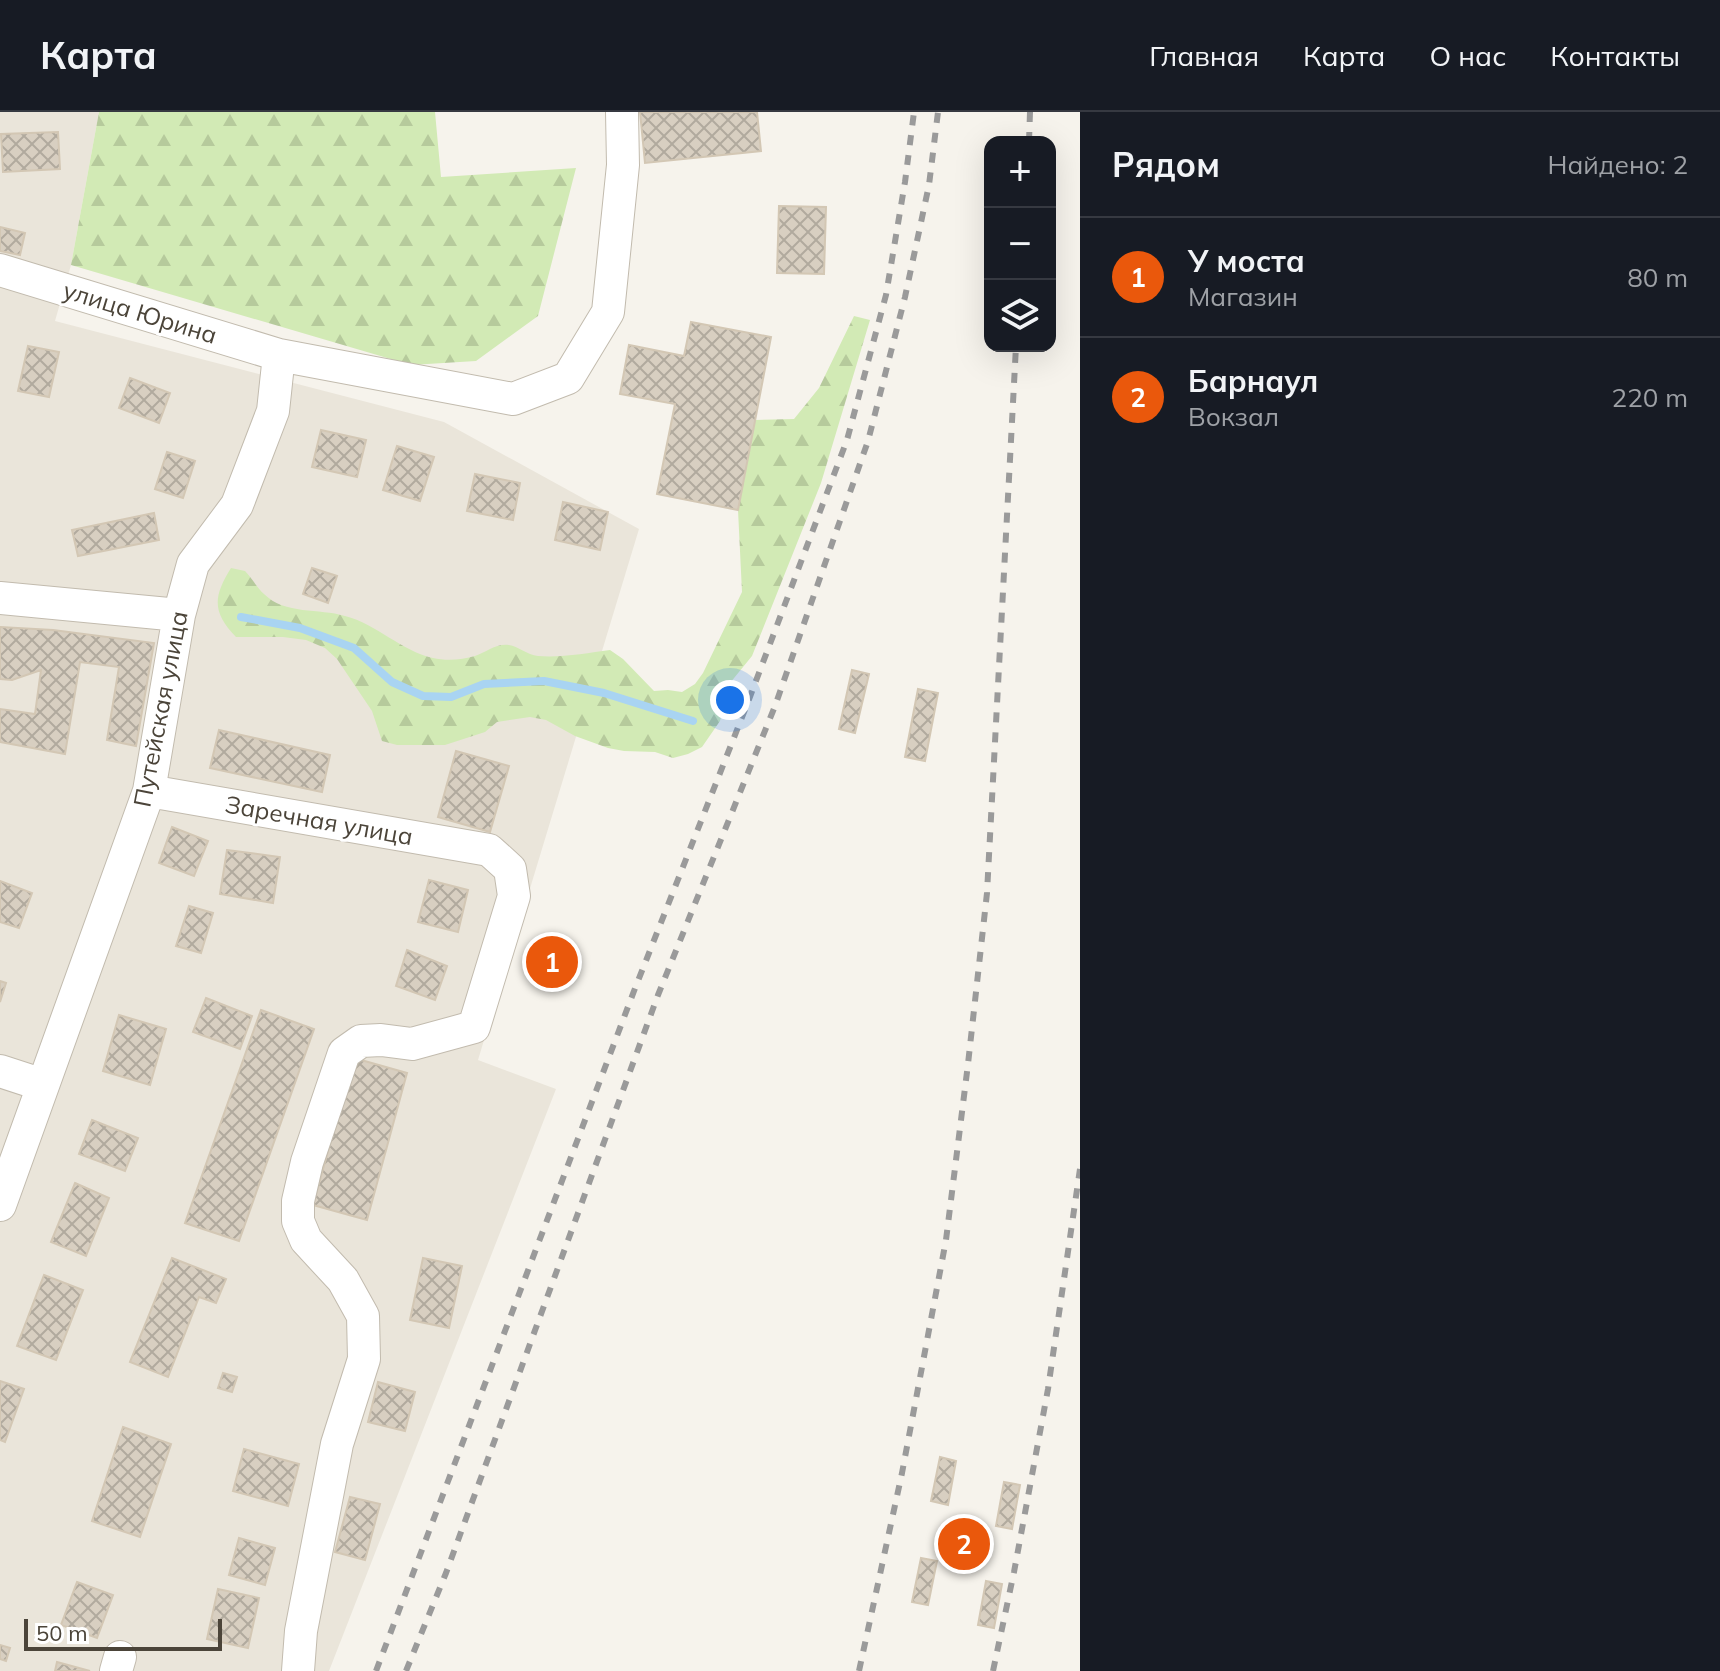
<!DOCTYPE html>
<html lang="ru">
<head>
<meta charset="utf-8">
<style>
  :root { --surface:#171b24; --page:#242831; --text:#f1f3f6; --muted:#9ea1a6; --line:#363941; --accent:#ea580c }
  body { margin:0; font-family:Mulish,sans-serif; background:var(--page); color:var(--text) }
  .controls { position:absolute; right:24px; top:24px; display:grid; overflow:hidden; border-radius:16px; box-shadow:0 8px 32px #0002 }
  .controls button { width:72px; height:72px; display:grid; place-items:center; padding:0; border:0; border-bottom:2px solid var(--line); background:var(--surface); color:var(--text); font:40px sans-serif }
  .scale { position:absolute; left:24px; bottom:20px; width:198px; box-sizing:border-box; padding-left:8px; border:4px solid #4b4439; border-top:0; font-size:22px; line-height:28px; white-space:nowrap; color:#4b4439; -webkit-text-stroke:6px #fff; paint-order:stroke }
  .you { position:absolute; left:730px; top:588px; width:28px; height:28px; margin:-20px; border:6px solid #fff; border-radius:50%; background:#1a73e8; box-shadow:0 0 0 12px #1a73e833 }
  .badge { display:grid; place-items:center; width:52px; height:52px; border-radius:50%; background:var(--accent); color:#fff; font-size:26px; font-weight:700 }
  .pin { position:absolute; translate:-50% -50%; border:4px solid #fff; box-shadow:0 2px 8px #0006 }
  .list { margin:0; padding:0; list-style:none }
  h2 { display:flex; justify-content:space-between; align-items:center; height:104px; margin:0; padding:0 32px; font-size:34px }
  h2 small { font-size:26px; font-weight:400; color:var(--muted) }
  .list li { display:grid; grid-template-columns:52px 1fr auto; gap:24px; align-items:center; box-sizing:border-box; height:120px; padding:0 32px; border-top:2px solid var(--line) }
  .list b { display:block; font-size:30px; white-space:nowrap }
  .list p { margin:0; font-size:26px; white-space:nowrap; color:var(--muted) }
  .list em { font-size:26px; font-style:normal; color:var(--muted) }
  .icon { flex:none; width:44px; height:44px; fill:none; stroke:currentColor; stroke-width:2; stroke-linecap:round; stroke-linejoin:round }
  .map { position:relative; flex:none; width:1080px; height:1559px; overflow:hidden }
  header { display:flex; align-items:center; gap:48px; box-sizing:border-box; height:112px; padding:0 40px; background:var(--surface); border-bottom:2px solid var(--line) }
  header strong { font-size:38px }
  nav { display:flex; gap:44px; margin-inline-start:auto; font-size:28px }
  main { display:flex }
  aside { flex:1; background:var(--surface) }
  .map>svg:first-child { display:block }
  .residential { fill:#eae5da }
  .forest { fill:url(#forest-firs) }
  .lines { fill:none; stroke-linecap:round; stroke-linejoin:round }
  .stream { stroke:#a9d4f2; stroke-width:8 }
  .building { fill:url(#building-cross-hatch); stroke:#d3c7b4; stroke-width:2 }
  .minor-casing { stroke:#c2bbae; stroke-width:34 }
  .minor { stroke:#fff; stroke-width:32 }
  .rail { stroke:#9a9a9a; stroke-width:6; stroke-dasharray:10 10; stroke-linecap:butt }
  .labels { text-anchor:middle; stroke-width:6; stroke-linejoin:round; paint-order:stroke }
  .street-label { font-size:24px; fill:#4b4439; stroke:#fff }
</style>
</head>
<body>
<header>
<strong>Карта</strong>
<nav><a>Главная</a><a>Карта</a><a>О нас</a><a>Контакты</a></nav>
</header>
<main>
<div class="map">
<svg width="1080" height="1559" viewBox="0 0 1080 1559">
  <defs>
    <pattern id="forest-firs" width="22" height="20" patternUnits="userSpaceOnUse" patternTransform="scale(2)"><rect width="22" height="20" fill="#d2eab5"/><path d="M5 1l3.5 6h-7zM16 11l3.5 6h-7z" fill="#b6ca9c"/></pattern>
    <pattern id="building-cross-hatch" width="8" height="8" patternUnits="userSpaceOnUse" patternTransform="scale(2)"><rect width="8" height="8" fill="#d8cfc1"/><path d="M0 0l8 8M0 8l8-8" fill="none" stroke="#b1aa9e"/></pattern>
  </defs>
  <rect width="100%" height="100%" fill="#f6f3ec"/>
  <path class="residential" d="M0,0H99L71,153L55,209L444,310L639,417L478,948L556,977L329,1559H0Z"/>
  <path class="forest" d="M99,0H435L441,65L576,56L538,204L476,249L411,253L71,153Z
    M854,204L870,208L821,371L752,544L730,571L720,609L702,635L688,642L673,646L655,640L624,639L608,636L575,624L546,608L530,605L497,610L485,620L445,633H397L382,629L372,599L337,547L325,536L306,528L283,525H236C212,500 213,485 231,456L245,459C252,466 257,476 264,482C285,503 319,496 345,504C377,512 401,539 433,546C446,549 462,548 475,544C486,540 497,531 509,533C518,534 527,543 538,544C561,546 587,541 610,538L623,547L654,579L668,578L682,580L695,572L703,561L742,480L738,398L755,308L794,307L819,276Z"/>
  <g class="lines">
    <path class="stream" d="M241,505L300,516L354,536L392,570L423,584L451,585L484,572L544,569L604,581L693,609"/>
  </g>
  <path class="building" d="M640,0H757L761,39L645,51Z
    M58,20L60,57L3,60L1,22Z
    M779,94L826,95L824,162L777,161Z
    M0,115L25,121L20,143L0,139Z
    M691,210L771,225L738,398L657,382L675,292L620,282L629,233L684,244Z
    M28,234L59,240L49,285L18,279Z
    M130,266L170,281L159,311L119,296Z
    M321,318L366,328L357,365L312,355Z
    M397,334L434,345L420,389L383,378Z
    M167,340L195,349L183,386L155,377Z
    M475,362L520,371L513,408L467,399Z
    M563,390L608,400L600,438L555,428Z
    M154,401L159,428L78,444L72,418Z
    M312,456L337,464L328,491L303,482Z
    M0,515L53,518L154,531L136,634L107,628L119,555L80,550L65,642L0,630V597L35,602L41,558L12,568L0,567Z
    M852,558L869,562L855,621L839,617Z
    M918,577L938,581L925,649L905,645Z
    M219,618L330,643L322,680L210,656Z
    M456,639L509,654L490,720L438,705Z
    M172,715L208,729L194,764L159,751Z
    M227,738L280,745L273,791L220,782Z
    M429,768L468,778L458,820L418,810Z
    M0,769L32,781L19,816L0,810Z
    M189,794L213,801L201,841L176,834Z
    M547,826L572,836L558,875L531,865Z
    M407,838L447,854L435,888L396,874Z
    M0,869L6,871L0,890Z
    M206,886L252,904L240,937L193,920Z
    M261,898L314,917L239,1129L185,1111Z
    M119,903L166,917L150,973L103,959Z
    M354,946L407,961L367,1108L313,1093Z
    M92,1008L138,1026L125,1059L79,1042Z
    M75,1071L109,1086L86,1144L51,1130Z
    M172,1146L226,1167L216,1191L199,1185L168,1265L130,1250Z
    M423,1146L462,1154L449,1216L410,1208Z
    M44,1163L83,1178L56,1248L17,1234Z
    M223,1261L237,1265L232,1280L218,1276Z
    M0,1269L24,1277L5,1330L0,1328Z
    M378,1270L415,1280L405,1319L368,1310Z
    M123,1315L171,1332L140,1425L92,1409Z
    M244,1337L299,1352L288,1394L233,1379Z
    M940,1345L956,1349L948,1393L931,1389Z
    M1004,1370L1020,1373L1012,1417L996,1414Z
    M350,1385L380,1392L365,1448L335,1440Z
    M239,1426L275,1436L265,1473L229,1463Z
    M921,1446L937,1449L928,1493L912,1490Z
    M986,1469L1002,1472L994,1516L978,1513Z
    M77,1470L113,1483L97,1526L61,1513Z
    M218,1477L259,1486L248,1536L207,1527Z
    M0,1533L10,1536L6,1549L0,1547Z
    M57,1550L90,1559H55Z"/>
  <g class="lines">
    <defs>
      <path id="minor" d="M0,158L279,243L513,287L568,266L608,200L623,53L622,0
        M0,486L179,503
        M149,679L489,738L510,757L514,784L474,915L412,932L381,928L361,929L344,941L307,1050L298,1089V1109L306,1128L343,1168L363,1204L364,1247L337,1332L301,1519L298,1559
        M0,959L43,973
        M0,1093L149,679L179,503L193,452L237,393L273,299L279,243
        M116,1559L120,1545"/>
    </defs>
    <use href="#minor" class="minor-casing"/>
    <use href="#minor" class="minor"/>
    <path class="rail" d="M1029,30L1030,0
      M376,1559L634,879L748,590L847,328L886,183L905,70L914,0
      M406,1559L446,1461L658,883L775,594L868,329L905,185L929,73L938,0
      M859,1559L902,1361L946,1128L968,952L987,781L1016,234
      M993,1559L1014,1460L1048,1277L1080,1057"/>
  </g>
  <g class="labels">
    <g class="street-label">
      <text transform="translate(140 201) rotate(17)" y="8">улица Юрина</text>
      <text transform="translate(161 597) rotate(-79)" y="8">Путейская улица</text>
      <text transform="translate(319 709) rotate(10)" y="8">Заречная улица</text>
    </g>
  </g>
</svg>
<div class="controls">
<button>+</button>
<button>−</button>
<button><svg class="icon" aria-label="layers" viewBox="0 0 24 24"><path d="M12 4l9 5-9 5-9-5zM3 14l9 5 9-5"/></svg></button>
</div>
<div class="scale">50 m</div>
<div class="you"></div>
<div class="pin badge" style="left:552px;top:850px">1</div>
<div class="pin badge" style="left:964px;top:1432px">2</div>
</div>
<aside>
<h2>Рядом<small>Найдено: 2</small></h2>
<ul class="list">
<li><span class="badge">1</span><div><b>У моста</b><p>Магазин</p></div><em>80 m</em></li>
<li><span class="badge">2</span><div><b>Барнаул</b><p>Вокзал</p></div><em>220 m</em></li>
</ul>
</aside>
</main>
</body>
</html>
